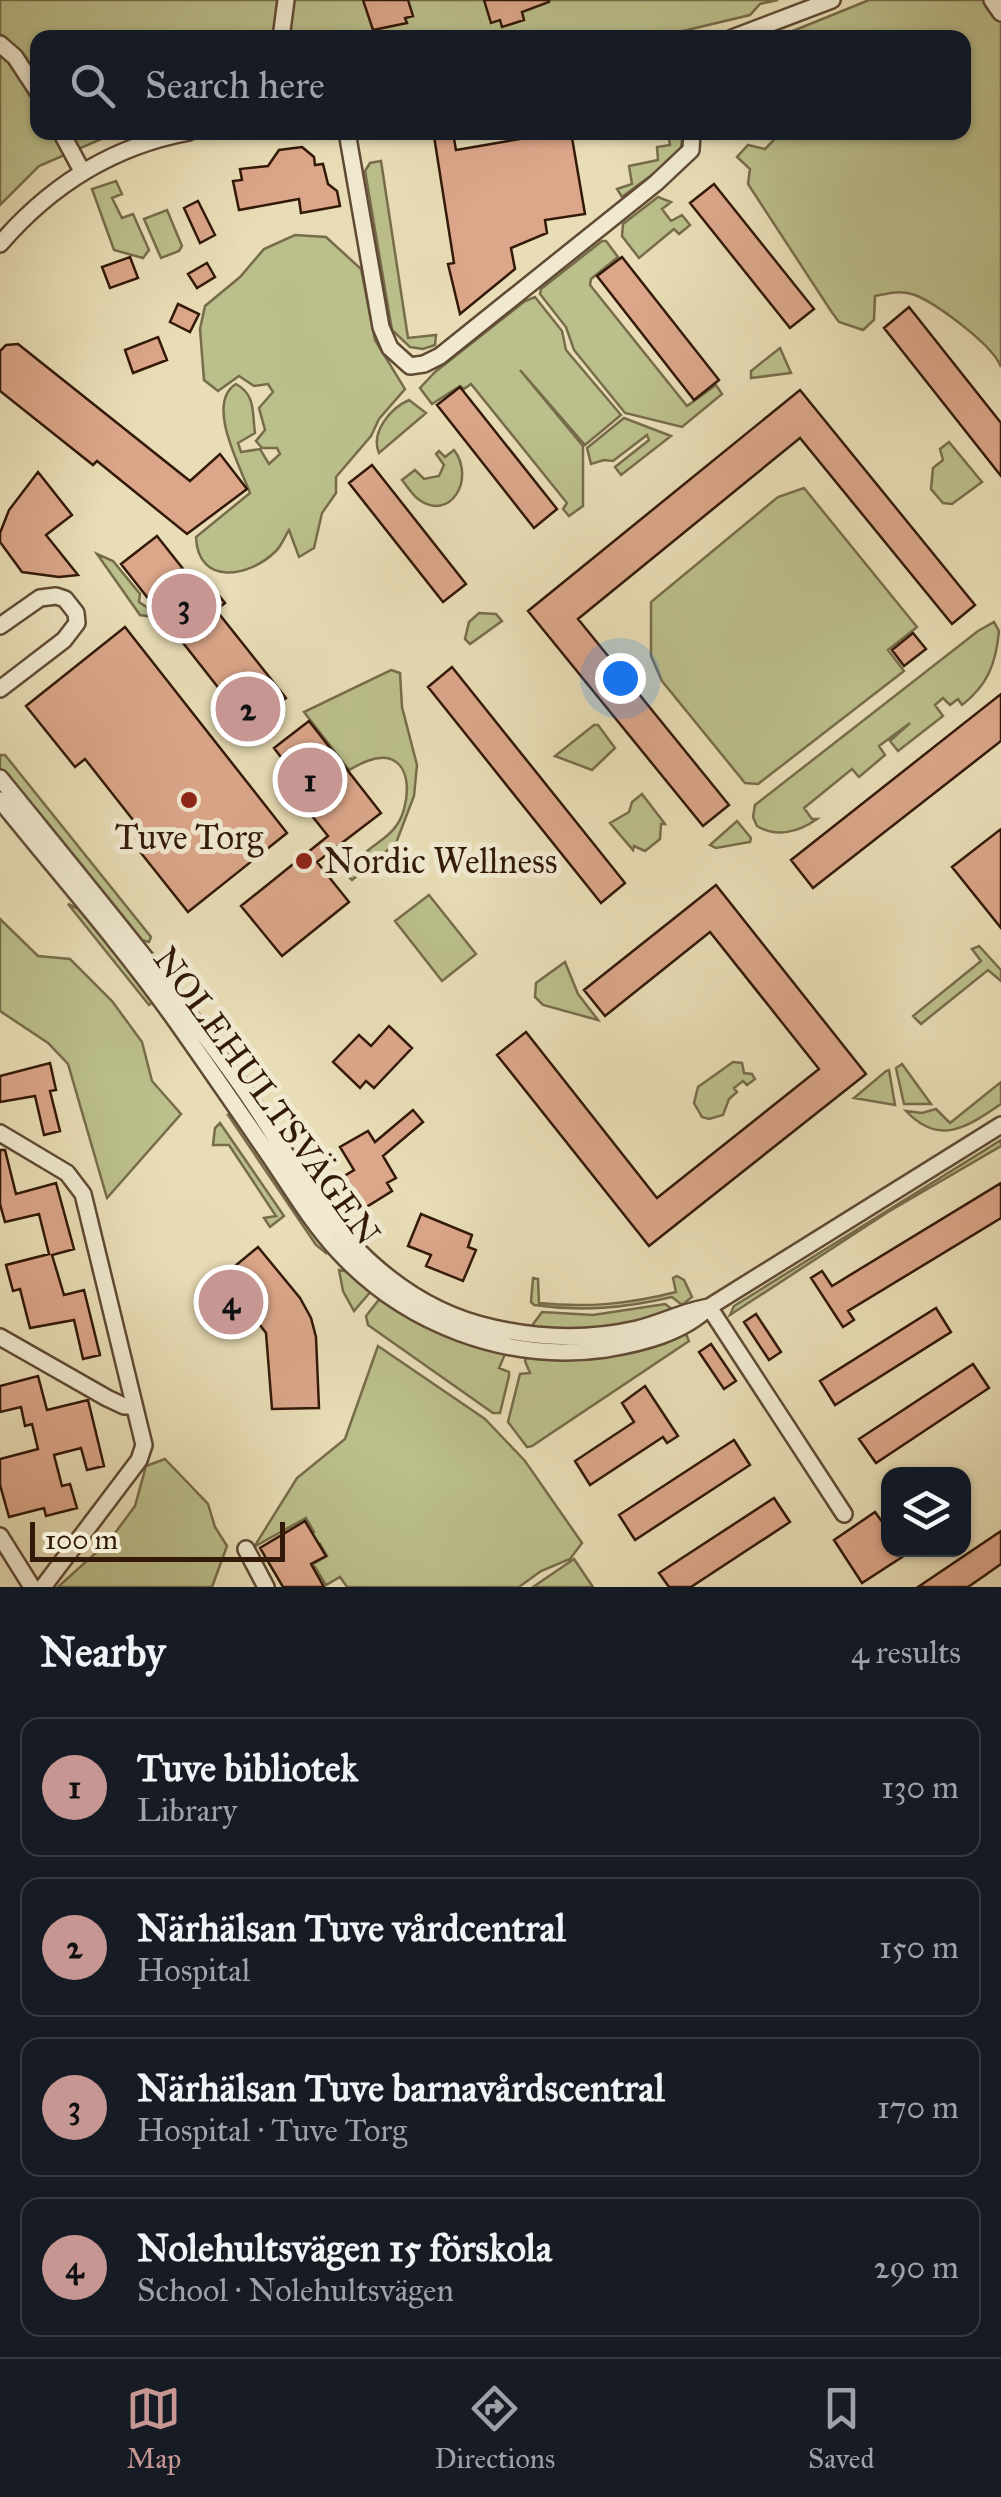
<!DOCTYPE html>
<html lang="en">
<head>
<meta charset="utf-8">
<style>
  :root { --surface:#171b24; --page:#242831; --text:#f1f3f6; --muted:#9ea1a6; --line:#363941; --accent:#c59692 }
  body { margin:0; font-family:"IM FELL Great Primer",serif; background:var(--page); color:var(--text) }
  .controls { position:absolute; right:30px; bottom:30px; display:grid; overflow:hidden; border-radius:20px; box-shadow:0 2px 8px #0004 }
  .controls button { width:90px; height:90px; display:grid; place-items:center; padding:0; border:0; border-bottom:2px solid var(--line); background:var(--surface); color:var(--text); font:50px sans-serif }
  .scale { position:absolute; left:30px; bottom:25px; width:255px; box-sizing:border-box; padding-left:10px; border:5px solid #331908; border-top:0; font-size:28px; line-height:35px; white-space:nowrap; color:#331908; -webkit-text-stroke:8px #f0e9d0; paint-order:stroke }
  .you { position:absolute; left:620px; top:678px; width:35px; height:35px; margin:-25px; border:8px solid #fff; border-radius:50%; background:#1a73e8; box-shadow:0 0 0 15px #1a73e833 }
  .badge { display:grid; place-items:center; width:65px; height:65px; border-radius:50%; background:var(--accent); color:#111; font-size:32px; font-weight:700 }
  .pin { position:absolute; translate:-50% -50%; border:5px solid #fff; box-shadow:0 2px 10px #0006 }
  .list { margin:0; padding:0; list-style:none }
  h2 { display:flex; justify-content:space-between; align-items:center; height:130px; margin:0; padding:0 40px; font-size:42px }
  h2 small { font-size:32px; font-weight:400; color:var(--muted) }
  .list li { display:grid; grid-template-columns:65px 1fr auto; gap:30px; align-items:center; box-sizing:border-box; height:140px; margin:0 20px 20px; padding:0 20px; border:2px solid var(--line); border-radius:20px }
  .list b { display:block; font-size:38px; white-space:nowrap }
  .list p { margin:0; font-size:32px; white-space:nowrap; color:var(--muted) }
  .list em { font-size:32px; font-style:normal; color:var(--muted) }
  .icon { flex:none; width:55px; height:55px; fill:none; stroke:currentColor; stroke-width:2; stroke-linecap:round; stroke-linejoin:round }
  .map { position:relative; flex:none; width:1001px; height:1587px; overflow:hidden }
  .search { position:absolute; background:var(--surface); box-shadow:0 2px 8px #0004; left:30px; right:30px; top:30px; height:110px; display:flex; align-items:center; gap:25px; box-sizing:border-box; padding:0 35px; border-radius:20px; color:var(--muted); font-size:38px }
  .sheet { height:770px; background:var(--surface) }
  nav { display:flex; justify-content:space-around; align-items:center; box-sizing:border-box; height:140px; border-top:2px solid var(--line); background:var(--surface); font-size:28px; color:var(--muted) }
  nav a { display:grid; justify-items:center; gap:5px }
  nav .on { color:var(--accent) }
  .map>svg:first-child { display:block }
  .green { fill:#bbbf8b; stroke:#776c4a; stroke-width:2.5 }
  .building { fill:#dba68a; stroke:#331908; stroke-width:2.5 }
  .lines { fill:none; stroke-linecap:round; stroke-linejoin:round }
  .street-casing { stroke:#604a34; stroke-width:20 }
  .street { stroke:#f0e9d0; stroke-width:15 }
  .poi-dot { fill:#8f2418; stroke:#f0e9d0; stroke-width:4 }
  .labels { text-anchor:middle; stroke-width:10; stroke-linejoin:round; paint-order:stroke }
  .poi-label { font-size:35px; fill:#331908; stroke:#f0e9d0 }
  .street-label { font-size:35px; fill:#331908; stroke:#f0e9d0 }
</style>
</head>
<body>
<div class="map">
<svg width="1001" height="1587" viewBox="0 0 1001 1587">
  <rect width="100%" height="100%" fill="#e8ddb6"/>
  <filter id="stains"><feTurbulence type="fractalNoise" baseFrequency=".002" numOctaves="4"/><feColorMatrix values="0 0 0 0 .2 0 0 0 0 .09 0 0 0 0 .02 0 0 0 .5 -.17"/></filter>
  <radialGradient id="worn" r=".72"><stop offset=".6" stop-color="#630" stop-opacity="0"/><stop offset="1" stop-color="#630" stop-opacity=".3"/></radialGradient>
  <path class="green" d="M0,0H778L760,4L750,15L658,37L38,38V132L115,133L39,166L0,205Z
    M869,0H1001V367C993,345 937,304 915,295C901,290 889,293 875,296L874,320L863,330L839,322L831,311L748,184L750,169L737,157L748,145L765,149L773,141L774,133L964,132V38L778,37Z
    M668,133H683L680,154L622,197L617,189L632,184L629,166L658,160L657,147L670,145Z
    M381,161L408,338L436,335L435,345L423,349L410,347L392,330L365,171L370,163Z
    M116,181L122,194L112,198L122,218L133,214L149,250L143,258L114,250L92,189Z
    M658,197L671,202L662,209L671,221L682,215L690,225L679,234L674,229L639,258L622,236L623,224Z
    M167,210L182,246L179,251L161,258L144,219Z
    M295,235L326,237L361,269L375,340L405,389L379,419L371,436L336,477V493L322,513L314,548L299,557L289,530C285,536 282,545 276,551C250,577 198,587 196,537L250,493C240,466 205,403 236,384C256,395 252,412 255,433L238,443L241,452L260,449L269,464L280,454L277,448H262L256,441L265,430L259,408L273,392L268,384L254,386L239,376L218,391L204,380L200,329L205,306L240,277L264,249Z
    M602,241H606L618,257L591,279L590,285L687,406L716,385L722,394L682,427L625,413L574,350L566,327L540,294L541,289Z
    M535,297L562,331L566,350L621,415L585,445L520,370L583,446V506L569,516L563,509L567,503L471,384L464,389L460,386L432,404L420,388L435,372L525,301Z
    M780,348L791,373L751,378V371Z
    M409,400L426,413L379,453C370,432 391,408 409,400Z
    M624,418L671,436L621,475L615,467L649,440L647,435L613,461L604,460L591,464L587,448Z
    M949,442L982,482L952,504L943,503L931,489L933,468L943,460L940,449Z
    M454,450C476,479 450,523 418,499C412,494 407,486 402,480L415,470L424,479L439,476L444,465L436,454L439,451L445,457Z
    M804,488L917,627L888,650L904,671L758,784L745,783L662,681L651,656V602L778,497Z
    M97,554L113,561L140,594L139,602L154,612L153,617L140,615Z
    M479,613L496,614L502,621L470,644L465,639L469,622Z
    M994,622L999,631C996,663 988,685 962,705L958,699L950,705L943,698L935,705L943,716L898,751L890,741L910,723L879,746L885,755L859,777L852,769L804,808L812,819H817C799,832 776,838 757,826L753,817L755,805L978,631Z
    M391,670L400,673L402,707L417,765L414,796L396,843L352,880L346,874C352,866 357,859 366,852C376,843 389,837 396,826C409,809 415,764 387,758C374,756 360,764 349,770L304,712Z
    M594,725H598L615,748L592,770L555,756Z
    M0,755H5L151,937L149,942L137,939L0,770Z
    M642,794L665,824H661L660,839L645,851L634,846L633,850L610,823L629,812L632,802Z
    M737,821L751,838L750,842L716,848L710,845Z
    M429,895L476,954L442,981L395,921Z
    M68,904L83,911L155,1000L149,1005Z
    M0,919L38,956L70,959L112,1001L142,1042L152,1081L181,1114L107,1198L68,1064L48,1043L0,1011Z
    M979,946L1001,970V981L988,970L921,1024L913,1016L981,961L972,949Z
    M565,962L578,994L598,1020L543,1005L535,997L536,983Z
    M733,1062L742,1063L744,1073L752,1074L755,1079L747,1085L743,1081L734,1088L737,1092L729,1099L723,1115L709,1119L702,1117L694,1103L698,1087Z
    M902,1064L931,1104H904L896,1068Z
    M889,1070L895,1105L854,1098L886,1071Z
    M1001,1082V1104C966,1128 939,1146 906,1111L922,1113L936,1109L950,1123Z
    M234,1113L327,1248L326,1253L316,1245L228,1115Z
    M220,1123L284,1216L270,1227L264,1218L276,1216L229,1145H213L215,1128Z
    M1001,1140V1146L888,1212L730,1315L734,1306Z
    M339,1270L350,1272L372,1290L354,1311L343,1291Z
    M677,1276L684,1280L692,1297L682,1305L672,1297C625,1308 582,1312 534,1305L531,1302L533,1278L538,1279L539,1303C587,1308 629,1304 676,1292L673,1278Z
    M381,1297L506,1352L499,1368L509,1372V1376L500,1413H493L368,1325L366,1316Z
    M665,1304L672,1309L669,1313L601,1331H528L542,1312L593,1315Z
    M685,1332L689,1341L532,1446L527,1447L508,1422L520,1374L530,1373L525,1361L527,1355Z
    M378,1346L485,1419L525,1461L582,1543L570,1559L541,1571L519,1587H347L340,1577L326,1585L313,1564L327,1556L320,1544L306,1552L300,1541L314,1532L306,1518L254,1547L297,1478L345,1439Z
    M165,1459L208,1504L215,1527L227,1546L212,1587H58L109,1541L135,1506L146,1466Z
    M574,1559L593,1587H533Z"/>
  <path class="building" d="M363,0H408L413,16L405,18L407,23L373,30Z
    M484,0H549V2L522,12L524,20L502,27L500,20L491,23Z
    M561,132H571L585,214L545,220L547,233L511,248L515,269L460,314L448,264L454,263L434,136L453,133L456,150Z
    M302,147L314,157L315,165L323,164L328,184L337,191L340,206L301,213L299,199L239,210L233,181L242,180L240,169L268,166L279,150Z
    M714,184L814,309L790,328L690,203Z
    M198,201L215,235L200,243L184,208Z
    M130,257L138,278L110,288L102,267Z
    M622,257L719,380L694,400L597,276Z
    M207,263L215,277L197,288L188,274Z
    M178,304L199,314L190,332L170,322Z
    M909,307L1001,423V476L884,328Z
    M158,337L167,360L133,373L125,350Z
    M18,344L190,481L220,454L247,489L187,534L97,461L93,465L0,391V351L6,345Z
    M460,387L557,509L534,528L437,405Z
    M800,390L975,605L952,624L800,438L578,619L729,805L703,826L528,611Z
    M372,465L466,584L443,602L349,483Z
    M38,472L72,515L46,535L78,575L59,577L22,572L0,542V533L9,510Z
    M157,536L199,589L208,582L225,603L216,610L286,698L250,728L121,564Z
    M125,627L287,833L188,912L141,853L152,844L85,759L75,767L26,706Z
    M913,633L926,649L904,666L892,650Z
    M452,667L625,883L601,903L428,687Z
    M1001,694V741L813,888L791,860Z
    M309,721L381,813L317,862L349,902L282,956L241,906L328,836L297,797L306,790L274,748Z
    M1001,829V928L952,867Z
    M716,885L866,1074L649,1246L497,1055L526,1032L657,1198L819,1069L710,932L605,1016L584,990Z
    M389,1026L412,1048L374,1088L366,1081L360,1088L333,1062L359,1035L371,1046Z
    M50,1063L56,1090L50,1091L60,1131L44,1135L35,1096L0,1102V1076Z
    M413,1110L423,1122L383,1156L396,1178L387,1183L392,1191L360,1211L341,1178L354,1170L340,1147L368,1131L375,1142Z
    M0,1150H5L16,1194L56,1183L74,1249L52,1255L64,1295L84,1290L100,1355L83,1359L74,1320L30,1328L20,1289L13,1291L6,1265L49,1254L39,1214L5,1222L0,1204Z
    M1001,1183V1218L848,1311L854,1320L843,1327L811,1278L822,1271L832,1286Z
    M421,1214L472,1235L468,1247L476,1250L463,1281L426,1266L431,1255L408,1246Z
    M258,1247L300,1298L311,1318L316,1337L319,1408L272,1409L266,1333L223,1276Z
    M936,1308L951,1332L835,1405L820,1381Z
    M756,1314L781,1352L769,1360L744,1322Z
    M711,1344L736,1381L724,1389L699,1352Z
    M973,1364L989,1388L876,1463L859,1439Z
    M38,1376L47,1410L88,1400L104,1466L87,1470L81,1448L54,1455L62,1486L70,1484L77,1508L46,1516L44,1508L9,1517L0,1485V1459L38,1449L32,1424L25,1426L21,1407L0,1412V1386Z
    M645,1386L678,1436L667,1443L663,1437L590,1485L575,1461L634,1422L622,1403Z
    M734,1440L750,1465L635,1540L619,1515Z
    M774,1498L790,1522L691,1587H669L659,1573Z
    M875,1512L888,1530V1550H913L862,1583L834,1540Z
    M305,1521L326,1556L311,1564L324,1587H283L260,1548Z
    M1001,1531V1564L984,1576L968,1587H918Z"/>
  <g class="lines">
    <defs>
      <path id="street" d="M992,0L1001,13
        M281,38L286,0
        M732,38L832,0
        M0,44L15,57L38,92
        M61,132L82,171
        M347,132L381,327L390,348L410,366L424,364L440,356L656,183L691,150L692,132
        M0,244C50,186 113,146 189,132
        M0,626L40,598L56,596L65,599L76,613L77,623L64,640L0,689
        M0,778C80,877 161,974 235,1077C279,1137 313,1210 369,1261C405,1294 446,1318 494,1328C542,1339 589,1340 637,1329C662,1323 684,1311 709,1307
        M0,800C57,871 118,940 171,1014C205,1062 238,1110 271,1158C292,1189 312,1223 338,1251C405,1324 506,1363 606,1349C642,1343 683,1333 709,1307L1001,1125
        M0,1133L67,1173L83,1194L144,1445L139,1460L43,1587
        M709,1307L844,1514
        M0,1337L107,1398L124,1406H133
        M0,1536L32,1587
        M246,1549L266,1587"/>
    </defs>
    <use href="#street" class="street-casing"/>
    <use href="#street" class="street"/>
  </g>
  <g class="poi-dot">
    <circle cx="189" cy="800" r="10"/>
    <circle cx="304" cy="861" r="10"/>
  </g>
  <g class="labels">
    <g class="poi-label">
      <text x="189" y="849">Tuve Torg</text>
      <text x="324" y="873" text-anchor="start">Nordic Wellness</text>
    </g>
    <g class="street-label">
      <text transform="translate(267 1096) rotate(54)" y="12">NOLEHULTSVÄGEN</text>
    </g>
  </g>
  <rect width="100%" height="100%" filter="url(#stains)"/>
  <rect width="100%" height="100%" fill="url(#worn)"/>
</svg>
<div class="controls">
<button><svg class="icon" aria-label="layers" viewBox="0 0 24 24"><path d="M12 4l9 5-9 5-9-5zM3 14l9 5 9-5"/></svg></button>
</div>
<div class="scale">100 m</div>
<div class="you"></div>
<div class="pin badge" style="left:310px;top:780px">1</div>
<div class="pin badge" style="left:248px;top:709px">2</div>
<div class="pin badge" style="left:184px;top:606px">3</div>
<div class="pin badge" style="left:231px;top:1302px">4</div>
<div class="search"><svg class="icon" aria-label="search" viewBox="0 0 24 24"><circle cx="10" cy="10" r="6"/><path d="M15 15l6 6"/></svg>Search here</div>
</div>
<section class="sheet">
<h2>Nearby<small>4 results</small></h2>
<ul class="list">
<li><span class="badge">1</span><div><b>Tuve bibliotek</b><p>Library</p></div><em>130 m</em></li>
<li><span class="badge">2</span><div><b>Närhälsan Tuve vårdcentral</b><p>Hospital</p></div><em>150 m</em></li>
<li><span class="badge">3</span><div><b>Närhälsan Tuve barnavårdscentral</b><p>Hospital · Tuve Torg</p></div><em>170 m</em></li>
<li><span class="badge">4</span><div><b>Nolehultsvägen 15 förskola</b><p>School · Nolehultsvägen</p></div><em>290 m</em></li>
</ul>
</section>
<nav>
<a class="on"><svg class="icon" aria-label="map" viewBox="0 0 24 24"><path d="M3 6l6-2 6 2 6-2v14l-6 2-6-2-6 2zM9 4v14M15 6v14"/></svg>Map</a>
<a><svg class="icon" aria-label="directions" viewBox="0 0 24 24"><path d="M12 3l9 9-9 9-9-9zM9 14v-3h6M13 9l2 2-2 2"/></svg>Directions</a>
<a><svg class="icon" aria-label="saved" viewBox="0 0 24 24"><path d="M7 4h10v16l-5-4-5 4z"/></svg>Saved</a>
</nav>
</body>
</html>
